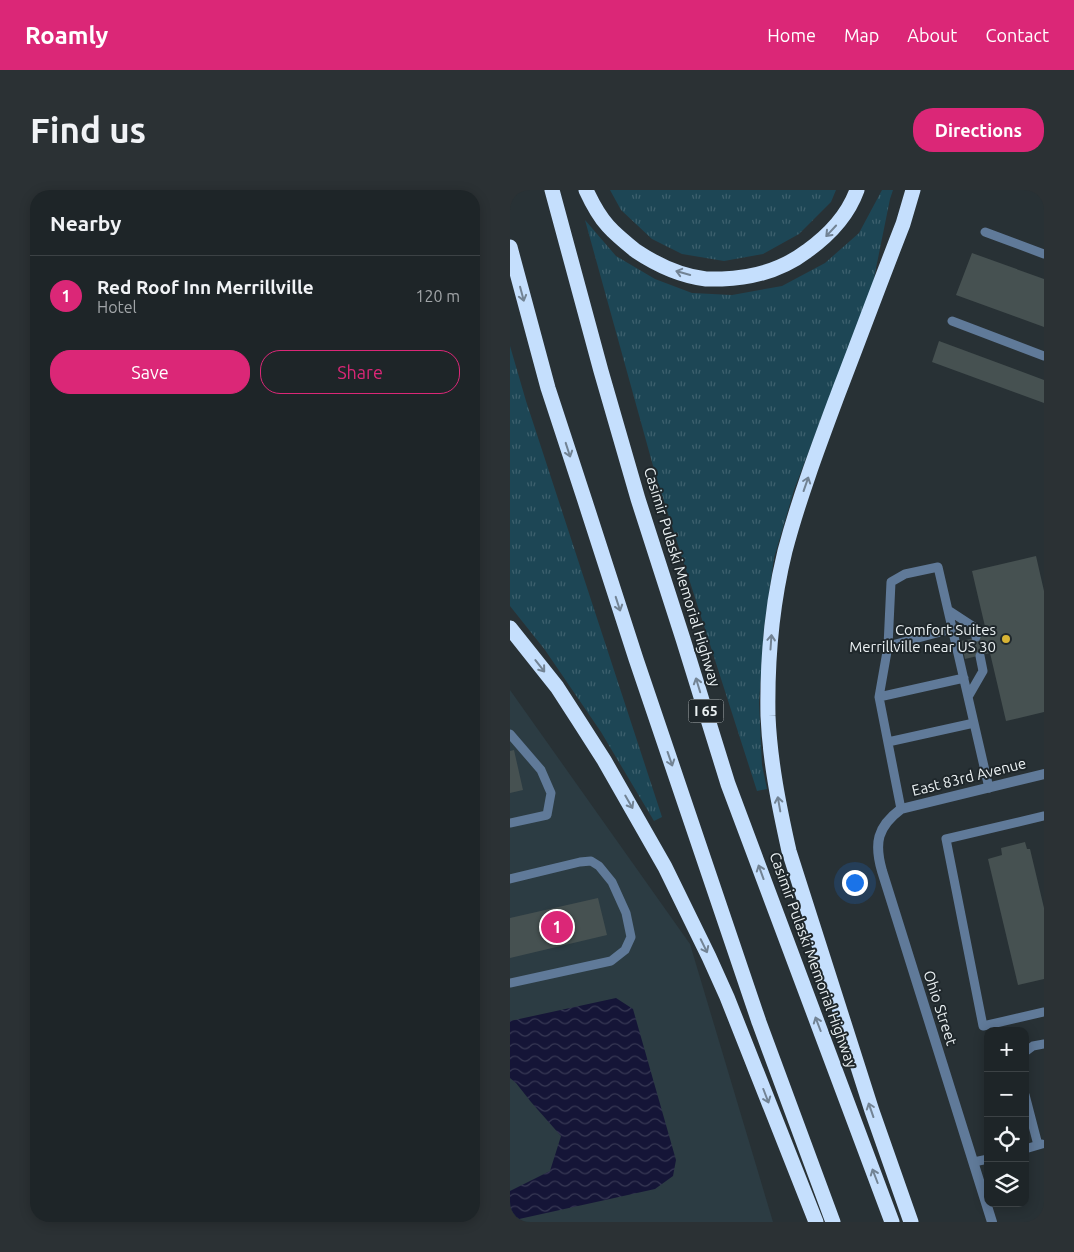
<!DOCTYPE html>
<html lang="en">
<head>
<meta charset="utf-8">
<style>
  :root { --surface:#1e2528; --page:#2b3134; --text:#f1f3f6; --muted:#a1a5a8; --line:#3c4245; --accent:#db2777 }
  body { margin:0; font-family:Ubuntu,sans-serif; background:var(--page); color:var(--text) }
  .controls { position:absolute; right:15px; bottom:15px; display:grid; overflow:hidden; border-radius:10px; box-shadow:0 2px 12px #0003 }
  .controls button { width:45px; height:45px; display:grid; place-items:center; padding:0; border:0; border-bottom:1px solid var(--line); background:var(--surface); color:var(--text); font:25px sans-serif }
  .you { position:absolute; left:344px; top:692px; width:18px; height:18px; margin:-12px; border:4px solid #fff; border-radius:50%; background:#1a73e8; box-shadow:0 0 0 8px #1a73e833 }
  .badge { display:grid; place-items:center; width:32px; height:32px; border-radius:50%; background:var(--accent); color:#fff; font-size:16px; font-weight:700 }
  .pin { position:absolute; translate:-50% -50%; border:2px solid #fff; box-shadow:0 1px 5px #0006 }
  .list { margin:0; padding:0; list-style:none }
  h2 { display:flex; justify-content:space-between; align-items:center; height:65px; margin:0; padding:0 20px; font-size:21px }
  h2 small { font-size:16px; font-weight:400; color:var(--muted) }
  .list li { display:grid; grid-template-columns:32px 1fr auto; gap:15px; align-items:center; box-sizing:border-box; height:80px; padding:0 20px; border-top:1px solid var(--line) }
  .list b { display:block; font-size:19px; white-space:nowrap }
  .list p { margin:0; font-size:16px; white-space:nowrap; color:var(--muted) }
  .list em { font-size:16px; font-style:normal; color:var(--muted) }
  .actions { display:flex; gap:10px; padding:15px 20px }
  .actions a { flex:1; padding:11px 0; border:1px solid var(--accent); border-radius:20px; text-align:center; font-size:18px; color:var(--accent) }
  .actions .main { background:var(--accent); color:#fff }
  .icon { flex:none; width:28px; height:28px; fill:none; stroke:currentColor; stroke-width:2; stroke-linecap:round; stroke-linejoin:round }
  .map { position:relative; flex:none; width:534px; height:1032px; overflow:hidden; border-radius:20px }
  header { display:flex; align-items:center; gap:30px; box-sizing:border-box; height:70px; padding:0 25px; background:var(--accent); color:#fff }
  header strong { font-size:24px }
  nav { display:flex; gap:28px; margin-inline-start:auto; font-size:18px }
  .intro { display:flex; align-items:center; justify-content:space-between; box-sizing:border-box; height:120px; padding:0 30px }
  h1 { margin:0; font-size:35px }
  .button { padding:12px 22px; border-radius:20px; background:var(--accent); color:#fff; font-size:18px; font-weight:700 }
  main { display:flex; gap:30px; padding:0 30px }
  aside { flex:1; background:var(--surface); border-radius:20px; box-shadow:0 2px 12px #0003 }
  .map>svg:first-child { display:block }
  .built { fill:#2c3c43 }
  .grass { fill:url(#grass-tufts) }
  .water { fill:url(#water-waves) }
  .building { fill:#465151 }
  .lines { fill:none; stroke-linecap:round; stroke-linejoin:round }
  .service { stroke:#607a99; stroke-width:9 }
  .minor { stroke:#607a99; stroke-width:10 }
  .motorway { stroke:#c5dffd; stroke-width:15 }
  .oneway { stroke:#728394 }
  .poi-dot { fill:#d8b434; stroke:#1f272b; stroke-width:2 }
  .labels { text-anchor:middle; stroke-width:4; stroke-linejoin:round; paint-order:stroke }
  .shield { fill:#1f272b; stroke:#aeb4b7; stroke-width:1 }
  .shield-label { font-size:14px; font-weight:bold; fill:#ebf1f3 }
  .street-label { font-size:15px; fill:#ebf1f3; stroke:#1f272b }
  .poi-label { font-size:15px; fill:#ebf1f3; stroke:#1f272b; text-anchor:end }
</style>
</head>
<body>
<header>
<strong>Roamly</strong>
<nav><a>Home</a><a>Map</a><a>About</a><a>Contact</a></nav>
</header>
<div class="intro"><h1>Find us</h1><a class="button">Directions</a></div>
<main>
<aside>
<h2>Nearby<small></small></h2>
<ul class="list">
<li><span class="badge">1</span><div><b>Red Roof Inn Merrillville</b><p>Hotel</p></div><em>120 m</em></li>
</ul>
<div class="actions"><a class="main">Save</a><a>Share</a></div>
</aside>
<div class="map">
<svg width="534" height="1032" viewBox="0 0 534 1032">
  <defs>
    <pattern id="grass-tufts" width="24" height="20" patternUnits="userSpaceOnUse" patternTransform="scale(1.25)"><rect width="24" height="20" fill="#1d4655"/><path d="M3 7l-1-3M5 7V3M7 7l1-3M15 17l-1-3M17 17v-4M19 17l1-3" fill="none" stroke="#3e616e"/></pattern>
    <pattern id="water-waves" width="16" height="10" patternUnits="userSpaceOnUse" patternTransform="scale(1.25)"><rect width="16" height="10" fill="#151537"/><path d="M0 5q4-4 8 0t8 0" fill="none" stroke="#373854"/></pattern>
  </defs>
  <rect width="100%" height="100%" fill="#283135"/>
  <path class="built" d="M0,500L180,754L263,1032H0Z"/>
  <path class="grass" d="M100,0H326L321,12L289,44L253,64L214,71L172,64L142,49L111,20Z
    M372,0H383L380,9L363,93L284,300L264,368L254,438L249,513L252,575L257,599L247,601L145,283L75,30L106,66L145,89L182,103L222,105L272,96L315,73L349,43Z
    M0,156L16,211L152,627L144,631L91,542L35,460L0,416Z"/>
  <path class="water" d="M106,808L123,819L166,970L163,986L145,999L0,1031V1001L40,981L51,946L21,912L6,893L0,888V831Z"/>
  <path class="building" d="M462,63L534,89V137L446,105Z
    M429,151L534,190V213L422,172Z
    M526,366L534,401V522L496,531L480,463L455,469L451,451L477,445L462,381Z
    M4,560L13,600L0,603V561Z
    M515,652L517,659H520L534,718V789L508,795L478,669L492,665L491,658Z
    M88,708L97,745L0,768V728Z"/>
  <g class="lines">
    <path class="service" d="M475,42L534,64
      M442,131L534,166
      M438,420L464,437L466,447
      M378,456L442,439
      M369,507L454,488
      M458,507L473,481L470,466
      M0,544L31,580L41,603L37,625L0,633
      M378,552L464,533
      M391,619L369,507L378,456L381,392L395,384L428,377L479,598
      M534,626L436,649L473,836L534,822
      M0,689L70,672L81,671L89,676L102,692L116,723L121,747L115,760L101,771L0,793
      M515,862L523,856L534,854
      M515,905L528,955
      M515,959L532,954
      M464,972L478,969"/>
    <path class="minor" d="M482,1032L372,681C364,653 367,637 391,619L534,584"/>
    <path class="motorway" d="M42,0L91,181L128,309L173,449L218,594L382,1032
      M76,0C82,13 88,25 98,36C106,45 116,53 126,61C147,75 171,86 196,89C201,89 207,89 212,89C243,88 272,80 297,61C318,46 338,25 347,0
      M0,57L38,198L75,311L126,469L249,832L323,1032
      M0,438L47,497L69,531L94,570L155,677L199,767L217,807L306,1032
      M401,1032L362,921L279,661C269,616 260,572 258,526C257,472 262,414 275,361C289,308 309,255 328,204C350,147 371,90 393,34L403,0"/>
  </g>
  <defs><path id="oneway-shaft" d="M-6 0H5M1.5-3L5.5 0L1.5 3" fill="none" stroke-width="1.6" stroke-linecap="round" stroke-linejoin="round" transform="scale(1.25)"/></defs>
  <g class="oneway">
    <use href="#oneway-shaft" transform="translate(321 41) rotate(133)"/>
    <use href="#oneway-shaft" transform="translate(173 83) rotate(-164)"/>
    <use href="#oneway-shaft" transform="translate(12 104) rotate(75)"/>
    <use href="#oneway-shaft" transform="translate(58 260) rotate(72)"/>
    <use href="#oneway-shaft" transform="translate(296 294) rotate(-71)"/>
    <use href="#oneway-shaft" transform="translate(108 414) rotate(72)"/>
    <use href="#oneway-shaft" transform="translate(261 452) rotate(-86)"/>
    <use href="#oneway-shaft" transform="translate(30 476) rotate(52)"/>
    <use href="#oneway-shaft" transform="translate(188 495) rotate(-107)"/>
    <use href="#oneway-shaft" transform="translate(160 569) rotate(71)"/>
    <use href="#oneway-shaft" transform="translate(119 612) rotate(60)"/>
    <use href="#oneway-shaft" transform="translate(269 614) rotate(-100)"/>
    <use href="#oneway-shaft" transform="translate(251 682) rotate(-110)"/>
    <use href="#oneway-shaft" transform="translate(194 756) rotate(64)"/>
    <use href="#oneway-shaft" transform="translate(308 834) rotate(-111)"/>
    <use href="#oneway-shaft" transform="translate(256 906) rotate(69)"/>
    <use href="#oneway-shaft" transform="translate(361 920) rotate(-109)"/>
    <use href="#oneway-shaft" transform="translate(365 986) rotate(-111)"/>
  </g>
  <circle class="poi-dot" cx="496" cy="449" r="5"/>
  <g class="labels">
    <rect class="shield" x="178.5" y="509.5" width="35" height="23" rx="4"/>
    <g class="shield-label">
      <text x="196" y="526">I 65</text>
    </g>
    <g class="street-label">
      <text transform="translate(172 387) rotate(73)" y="5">Casimir Pulaski Memorial Highway</text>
      <text transform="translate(459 587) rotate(-14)" y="5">East 83rd Avenue</text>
      <text transform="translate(303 770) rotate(70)" y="5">Casimir Pulaski Memorial Highway</text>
      <text transform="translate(430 818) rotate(72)" y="5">Ohio Street</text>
    </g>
    <g class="poi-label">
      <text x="486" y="445">Comfort Suites<tspan x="486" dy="17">Merrillville near US 30</tspan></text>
    </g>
  </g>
</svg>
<div class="controls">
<button>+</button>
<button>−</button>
<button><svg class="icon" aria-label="locate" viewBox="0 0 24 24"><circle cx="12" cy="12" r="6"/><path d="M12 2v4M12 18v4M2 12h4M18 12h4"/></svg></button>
<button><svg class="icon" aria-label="layers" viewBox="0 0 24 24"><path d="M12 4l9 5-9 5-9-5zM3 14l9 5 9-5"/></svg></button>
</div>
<div class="you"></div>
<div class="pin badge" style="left:47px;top:737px">1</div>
</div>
</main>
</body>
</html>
